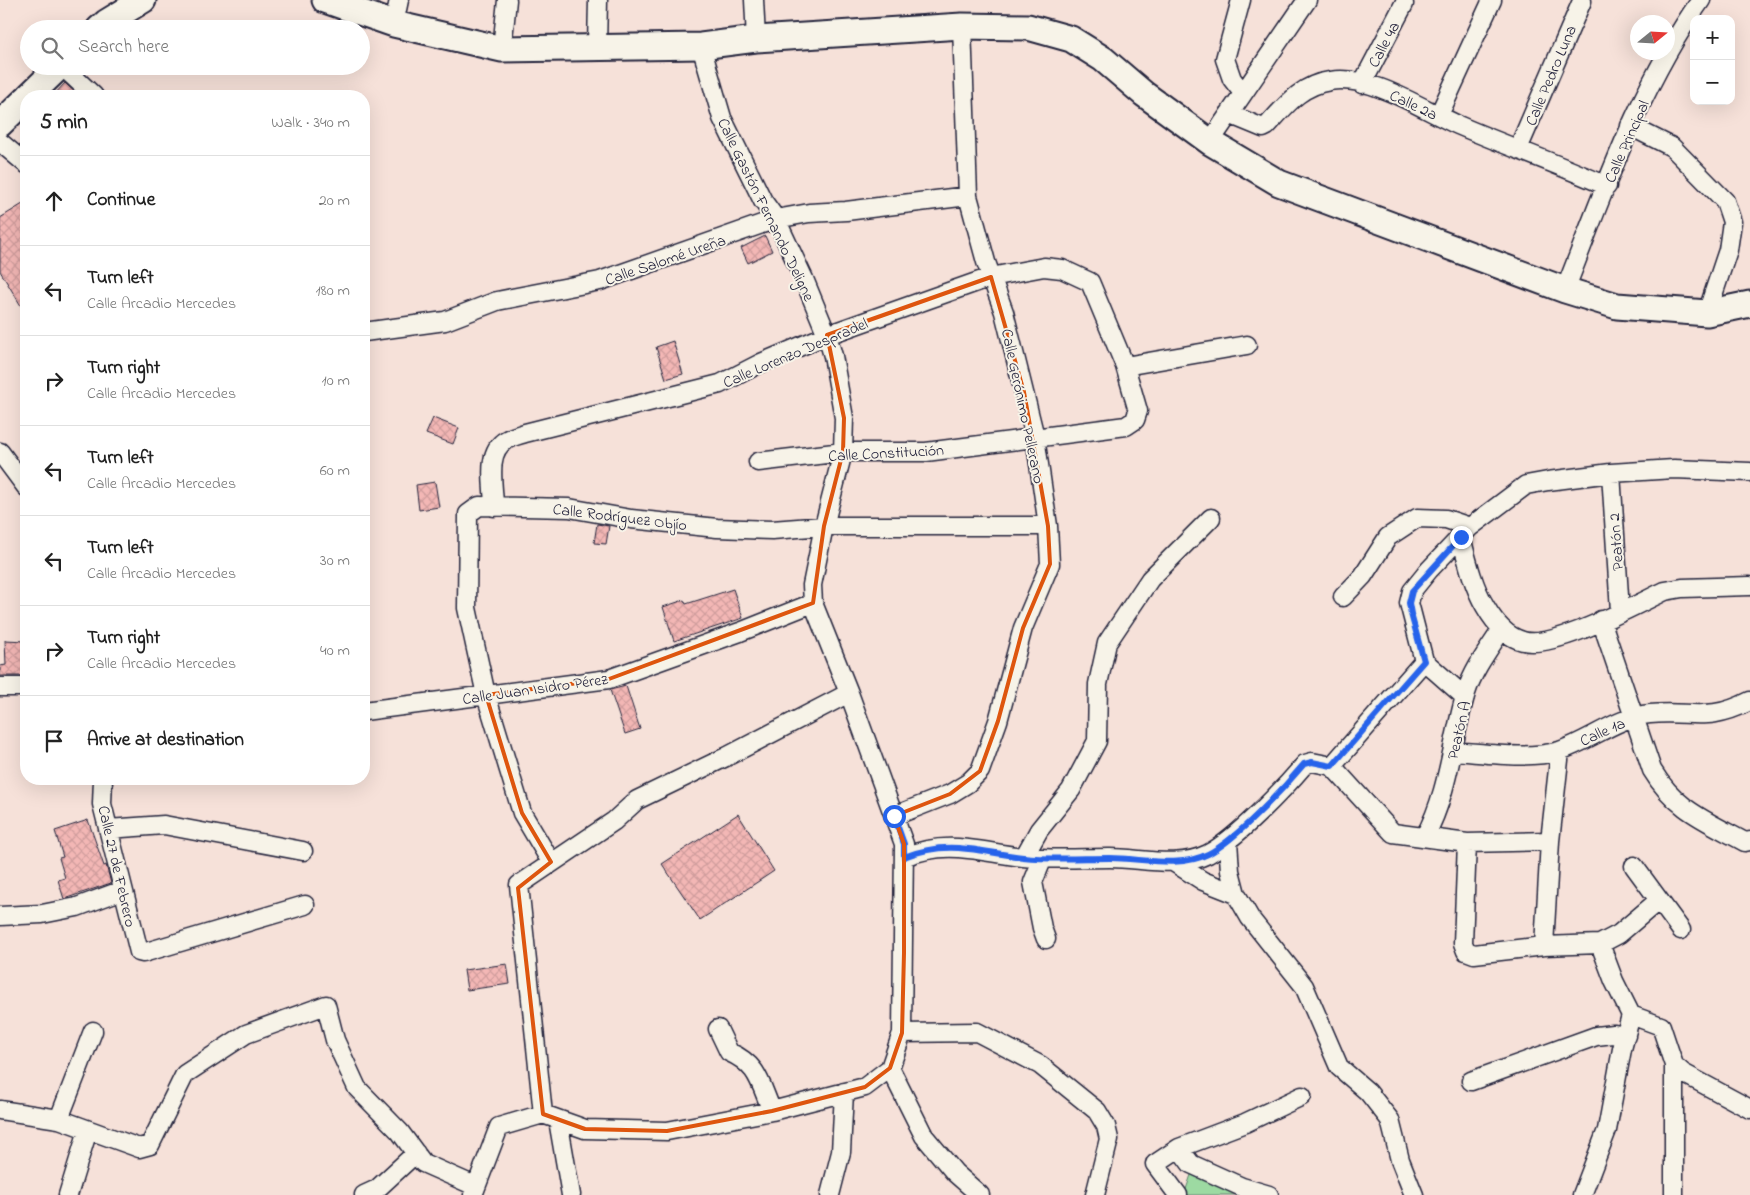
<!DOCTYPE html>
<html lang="en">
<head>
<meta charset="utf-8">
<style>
  :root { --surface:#fff; --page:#f2f2f2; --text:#222; --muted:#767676; --line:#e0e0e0 }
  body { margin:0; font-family:"Indie Flower",sans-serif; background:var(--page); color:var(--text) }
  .controls { position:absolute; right:15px; top:15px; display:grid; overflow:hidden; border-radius:10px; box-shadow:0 5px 20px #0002 }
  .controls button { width:45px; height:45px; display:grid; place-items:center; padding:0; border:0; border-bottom:1px solid var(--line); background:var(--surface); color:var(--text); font:25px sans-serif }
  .compass { position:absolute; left:1630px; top:15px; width:45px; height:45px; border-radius:50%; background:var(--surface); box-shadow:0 5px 20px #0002; rotate:72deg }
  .stop { position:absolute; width:15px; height:15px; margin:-11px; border:4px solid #2563eb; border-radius:50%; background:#fff }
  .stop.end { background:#2563eb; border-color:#fff; box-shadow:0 1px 5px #0008 }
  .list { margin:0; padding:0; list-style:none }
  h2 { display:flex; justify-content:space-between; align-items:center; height:65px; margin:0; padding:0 20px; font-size:21px }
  h2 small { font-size:16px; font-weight:400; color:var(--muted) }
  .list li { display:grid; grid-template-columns:32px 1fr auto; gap:15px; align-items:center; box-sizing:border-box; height:90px; padding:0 20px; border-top:1px solid var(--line) }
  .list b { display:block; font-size:19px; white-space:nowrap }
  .list p { margin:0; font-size:16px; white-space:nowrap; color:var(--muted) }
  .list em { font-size:16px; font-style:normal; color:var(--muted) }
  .icon { flex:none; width:28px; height:28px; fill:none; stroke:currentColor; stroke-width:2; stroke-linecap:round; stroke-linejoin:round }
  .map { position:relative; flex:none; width:1750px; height:1195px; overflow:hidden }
  .search { position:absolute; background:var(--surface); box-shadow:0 5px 20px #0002; left:20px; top:20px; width:350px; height:55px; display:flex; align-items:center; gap:12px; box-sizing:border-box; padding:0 18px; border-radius:28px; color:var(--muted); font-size:19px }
  .panel { position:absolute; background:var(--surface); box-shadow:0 5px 20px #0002; left:20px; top:90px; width:350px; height:695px; border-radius:20px }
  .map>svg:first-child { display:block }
  .grass { fill:#9ddaa2; stroke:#607e6e }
  .building { fill:url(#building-cross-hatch); stroke:#22223b }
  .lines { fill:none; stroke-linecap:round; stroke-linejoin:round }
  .street-casing { stroke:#22223b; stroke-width:21 }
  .secondary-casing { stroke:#22223b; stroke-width:29 }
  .street { stroke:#f7f3e8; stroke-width:18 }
  .secondary { stroke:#f7f3e8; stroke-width:25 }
  .route { stroke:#2563eb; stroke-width:6 }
  .marked { fill:none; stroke:#de560e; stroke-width:4; stroke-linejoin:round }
  .labels { text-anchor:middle; stroke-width:4; stroke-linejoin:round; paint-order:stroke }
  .street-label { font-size:16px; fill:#22223b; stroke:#f7f3e8 }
</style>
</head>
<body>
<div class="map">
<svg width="1750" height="1195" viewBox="0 0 1750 1195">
  <defs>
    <pattern id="building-cross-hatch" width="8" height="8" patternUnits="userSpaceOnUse" patternTransform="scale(1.25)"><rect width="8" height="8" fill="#f3b7b5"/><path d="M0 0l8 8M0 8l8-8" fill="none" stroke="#d09d9d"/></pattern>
  </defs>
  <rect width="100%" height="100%" fill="#f6e1d9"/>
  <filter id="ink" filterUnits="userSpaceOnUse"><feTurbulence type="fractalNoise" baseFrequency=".02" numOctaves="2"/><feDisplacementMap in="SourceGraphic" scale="10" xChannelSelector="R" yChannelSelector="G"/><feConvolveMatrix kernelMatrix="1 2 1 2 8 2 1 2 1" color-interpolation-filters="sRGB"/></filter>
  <g filter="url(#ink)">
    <path class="grass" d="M1192,1172L1249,1195H1184Z"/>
    <path class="building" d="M65,83L79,96H53Z
      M26,202V314L0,271V218Z
      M765,236L772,251L748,263L741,248Z
      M673,341L683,374L666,379L656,347Z
      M433,418L459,428L453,444L426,434Z
      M435,482L439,507L419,510L416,485Z
      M597,524L609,526L606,544L594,543Z
      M733,589L743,618L674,641L663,607L684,600L686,604Z
      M5,640L26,641V676H0V666L6,665Z
      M626,686L640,729L625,734L610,690Z
      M738,814L774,871L700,920L662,864Z
      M88,820L104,866L106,865L111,883L64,899L58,880L65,878L59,858L63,857L55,831Z
      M507,964L510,984L467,990L464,970Z"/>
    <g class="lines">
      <defs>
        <path id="street" d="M754,0L756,39
          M1241,0L1225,59L1232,79L1243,93
          M394,24L399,0
          M597,47L598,0
          M502,49L507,0
          M62,66L94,96
          M1362,84L1404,4
          M1229,114L1263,128L1267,126C1286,105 1301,85 1330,81C1371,74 1422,109 1458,125C1507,146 1558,164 1607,186
          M1439,115L1492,0
          M1630,126L1672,147L1725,201L1732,222L1728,250L1707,313
          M0,142L26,164
          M1210,142L1307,0
          M1518,149L1582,1
          M1565,290C1604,191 1639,87 1701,0
          M364,332L445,321L497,301L600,281L776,219L809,213L846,211L968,196
          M1125,366L1247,345
          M0,452L26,487
          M1611,473L1620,611
          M494,507C494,486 485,452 506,440C511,437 519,435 525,433L720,384L761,363L827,335L991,277L1044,267L1062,269L1090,282L1125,366L1138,411L1135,420L1126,426L926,452H843L758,462
          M1461,537C1467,560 1473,586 1485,606C1493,620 1506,637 1523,641C1553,650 1635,605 1665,591L1682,588L1750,586
          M1343,597L1363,576L1388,537L1417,518L1446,519L1470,527
          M1601,620L1652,770C1676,810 1705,820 1745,842L1750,841
          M0,687H26
          M1465,697L1424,661L1409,603L1412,591L1429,570L1470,527L1526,485L1548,481L1611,473L1674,469L1750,472
          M364,711L609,679L740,632L813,603
          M1453,751C1485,753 1529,760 1559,751C1590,741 1617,717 1650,714C1692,710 1707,723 1750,701
          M1332,766L1393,833L1467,843L1550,841
          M103,779L102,804L139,952L143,953L305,905
          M894,816L950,794L968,783L980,771L998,721L1023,628L1050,564L1048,526L1035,437L1004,312L986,262L968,196L962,26
          M108,829L164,825L303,851
          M1425,836C1449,792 1452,740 1466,693C1473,670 1489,649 1502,629
          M1228,841L1230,871L1236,894L1250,918L1304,986L1339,1067L1368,1092L1390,1120L1400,1160L1414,1195
          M1467,843L1463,943L1466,951L1474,954L1544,946L1600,944L1619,934L1659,900
          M904,857C948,839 979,852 1023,857C1051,860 1081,858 1110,858C1141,858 1178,869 1208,854C1236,839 1283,790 1305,764L1312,762L1332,766L1424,661
          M1024,857L1039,830L1071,790L1097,741L1098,684L1107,643L1150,579L1211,518
          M1043,858L1033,882L1042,928L1046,939
          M551,862L522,813L486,695L467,608L468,514L479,506L569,508L631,519L717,528L772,530L824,526H1048
          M1173,862L1203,881L1236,894
          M1634,866L1681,930
          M0,916L42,914L77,907L123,890
          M1544,946L1550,841L1560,751
          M1631,1015L1661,1026L1674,1065V1195
          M718,1029L729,1052C759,1065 760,1084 772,1111
          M902,1033L977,1032L1040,1065L1097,1111L1106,1126L1109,1139L1095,1195
          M1674,1065L1683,1073L1750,1109
          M890,1068L924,1136L955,1173L980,1195
          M1471,1081L1596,1036L1613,1034L1626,1036
          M0,1110L59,1119L139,1148L150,1145L185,1074L246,1034L326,1005L335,1040L357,1088L400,1132L423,1163L475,1186
          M543,1114L519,885L614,821L637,800L726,757L849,693
          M59,1119L93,1031
          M558,1120L571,1195
          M1179,1148L1191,1164L1242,1187L1269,1195
          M68,1195L88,1130
          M364,1195L377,1189L416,1153
          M473,1195L499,1127L543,1114L585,1129L667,1131L772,1111L865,1087L890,1068L902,1033L904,844L849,693L813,603L812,585L824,526L843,452L844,418L833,356L827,335L804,279L776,219L763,201L722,118L701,46
          M830,1195L841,1152L844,1092
          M1178,1195L1155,1164L1179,1148L1245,1123L1302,1096
          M1582,1195L1607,1130L1622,1049L1631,1015L1614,981L1600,944"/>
        <path id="secondary" d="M325,0L394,24L502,49L701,46L756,39L962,26L1028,27L1071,39L1103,59L1144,94L1210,142L1279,183L1565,290L1617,306L1707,313L1750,304
          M99,29L107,22L143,0
          M29,96L60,66
          M0,124L26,99"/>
      </defs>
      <use href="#street" class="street-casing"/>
      <use href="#secondary" class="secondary-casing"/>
      <use href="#street" class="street"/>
      <use href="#secondary" class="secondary"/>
    </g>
  </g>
  <g class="lines" filter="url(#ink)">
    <path class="route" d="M894,816L904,844V857C950,839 978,852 1023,857C1051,860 1081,858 1110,858C1141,858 1178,869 1208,854C1236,840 1283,789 1304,764L1312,762L1332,766L1424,661L1411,614L1409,603L1412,591L1461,537"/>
  </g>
  <path class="marked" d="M991,277L1024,392L1048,526L1050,564L1023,628L998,721L980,771L950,794L894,816L904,844V953L902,1033L890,1068L865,1087L772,1111L667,1131L585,1129L543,1114L518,888L551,862L522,813L486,695L609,679L813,603L824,526L843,452L844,418L827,335Z"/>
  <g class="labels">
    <g class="street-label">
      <text transform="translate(1383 44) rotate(-62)" y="6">Calle 4a</text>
      <text transform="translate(1550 75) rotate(-67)" y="6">Calle Pedro Luna</text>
      <text transform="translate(1414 104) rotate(25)" y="6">Calle 2a</text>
      <text transform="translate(1626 141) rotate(-66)" y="6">Calle Principal</text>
      <text transform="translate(767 209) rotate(64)" y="6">Calle Gastón Fernando Deligne</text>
      <text transform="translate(665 259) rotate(-19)" y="6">Calle Salomé Ureña</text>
      <text transform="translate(795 352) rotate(-23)" y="6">Calle Lorenzo Despradel</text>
      <text transform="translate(1024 406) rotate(78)" y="6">Calle Gerónimo Pellerano</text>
      <text transform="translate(886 452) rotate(-3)" y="6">Calle Constitución</text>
      <text transform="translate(620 516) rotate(7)" y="6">Calle Rodríguez Objío</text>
      <text transform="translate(1615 542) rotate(-94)" y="6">Peatón 2</text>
      <text transform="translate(535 688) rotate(-8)" y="6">Calle Juan Isidro Pérez</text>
      <text transform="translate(1458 730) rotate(-77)" y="6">Peatón A</text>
      <text transform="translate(1602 731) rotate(-24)" y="6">Calle 1a</text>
      <text transform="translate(118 866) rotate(77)" y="6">Calle 27 de Febrero</text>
    </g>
  </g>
</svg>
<div class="controls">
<button>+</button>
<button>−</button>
</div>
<svg class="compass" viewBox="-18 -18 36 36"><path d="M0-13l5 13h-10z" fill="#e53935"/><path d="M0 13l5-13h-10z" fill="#767676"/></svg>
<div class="stop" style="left:894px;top:816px"></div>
<div class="stop end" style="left:1461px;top:537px"></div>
<div class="search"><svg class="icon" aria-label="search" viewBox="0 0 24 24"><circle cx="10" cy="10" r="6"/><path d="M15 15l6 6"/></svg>Search here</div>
<section class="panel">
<h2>5 min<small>Walk · 340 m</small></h2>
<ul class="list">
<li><svg class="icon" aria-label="ahead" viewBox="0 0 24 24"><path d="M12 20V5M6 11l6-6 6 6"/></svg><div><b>Continue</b></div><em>20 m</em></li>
<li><svg class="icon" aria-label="left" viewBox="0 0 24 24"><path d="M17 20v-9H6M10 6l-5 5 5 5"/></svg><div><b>Turn left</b><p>Calle Arcadio Mercedes</p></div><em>180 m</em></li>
<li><svg class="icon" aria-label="right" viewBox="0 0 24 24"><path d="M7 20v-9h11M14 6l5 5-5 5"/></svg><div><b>Turn right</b><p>Calle Arcadio Mercedes</p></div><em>10 m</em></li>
<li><svg class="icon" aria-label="left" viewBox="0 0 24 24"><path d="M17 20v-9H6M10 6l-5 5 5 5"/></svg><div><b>Turn left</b><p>Calle Arcadio Mercedes</p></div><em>60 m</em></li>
<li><svg class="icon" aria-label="left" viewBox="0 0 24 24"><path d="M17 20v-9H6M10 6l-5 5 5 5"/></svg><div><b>Turn left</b><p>Calle Arcadio Mercedes</p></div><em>30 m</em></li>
<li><svg class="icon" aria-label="right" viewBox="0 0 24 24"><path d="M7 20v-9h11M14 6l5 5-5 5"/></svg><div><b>Turn right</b><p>Calle Arcadio Mercedes</p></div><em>40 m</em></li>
<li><svg class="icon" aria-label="arrive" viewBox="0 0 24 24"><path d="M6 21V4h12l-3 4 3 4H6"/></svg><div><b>Arrive at destination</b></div></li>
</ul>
</section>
</div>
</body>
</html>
